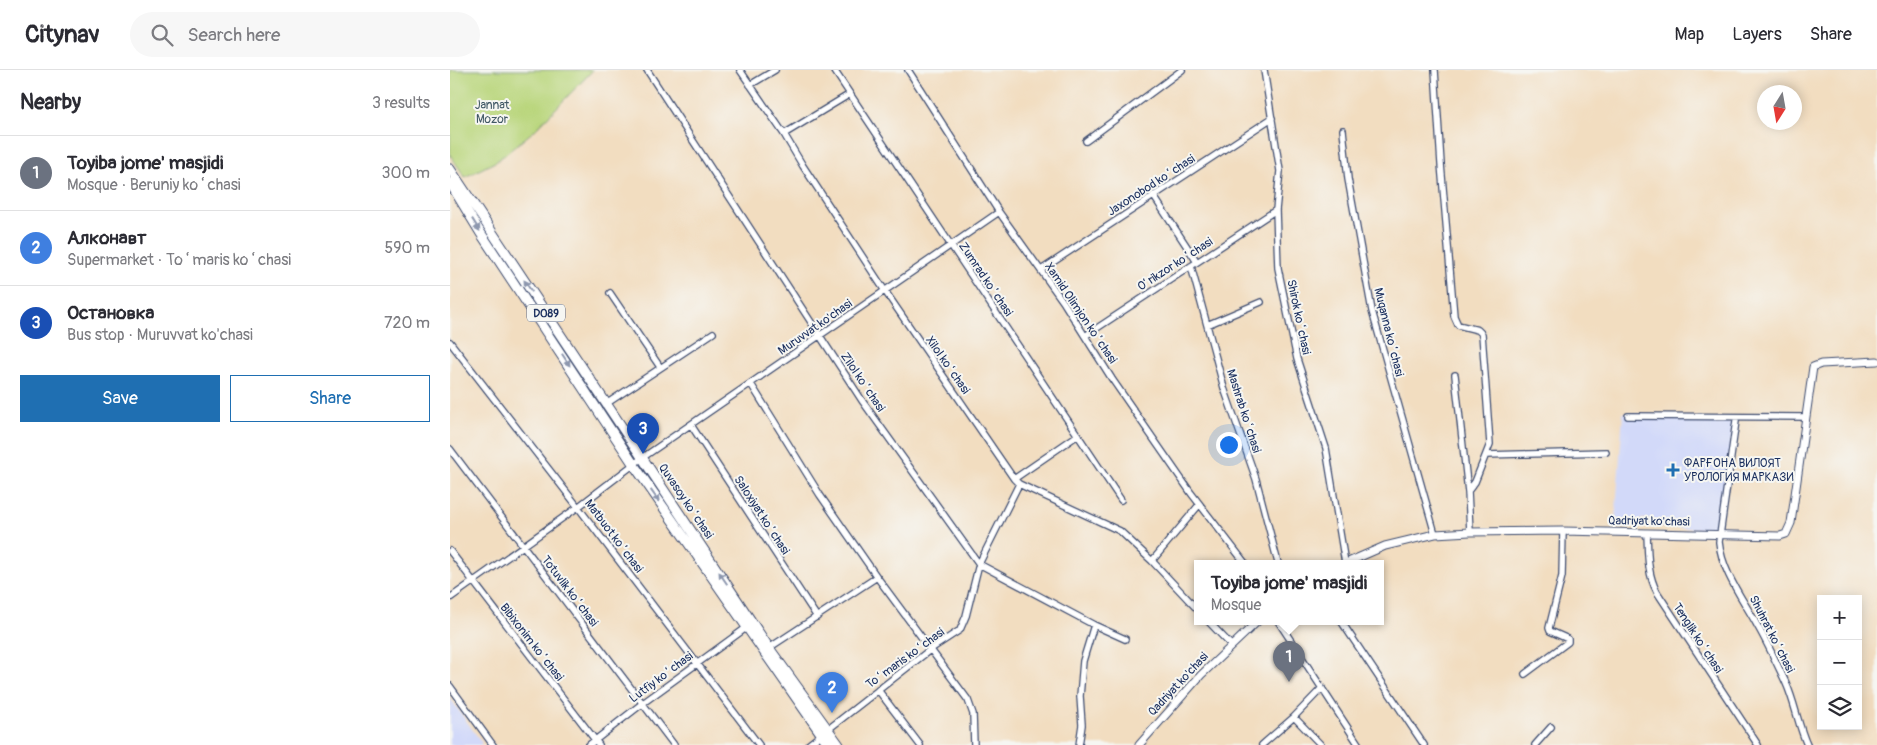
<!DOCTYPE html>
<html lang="en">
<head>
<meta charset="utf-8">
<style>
  :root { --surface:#fff; --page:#f7f7f7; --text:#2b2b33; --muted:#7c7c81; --line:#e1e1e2; --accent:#1f6fb2 }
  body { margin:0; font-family:Pangolin,sans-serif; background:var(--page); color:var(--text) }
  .controls { position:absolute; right:15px; bottom:15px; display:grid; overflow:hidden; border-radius:0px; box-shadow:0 2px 12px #0003 }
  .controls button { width:45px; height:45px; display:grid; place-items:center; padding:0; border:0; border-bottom:1px solid var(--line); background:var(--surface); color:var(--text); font:25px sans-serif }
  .compass { position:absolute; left:1307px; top:15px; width:45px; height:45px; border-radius:50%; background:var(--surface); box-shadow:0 2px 12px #0003; rotate:191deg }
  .you { position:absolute; left:778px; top:374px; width:18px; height:18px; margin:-12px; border:4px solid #fff; border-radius:50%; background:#1a73e8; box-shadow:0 0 0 8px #1a73e833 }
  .badge { display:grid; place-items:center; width:32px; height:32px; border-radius:50%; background:var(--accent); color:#fff; font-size:16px; font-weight:700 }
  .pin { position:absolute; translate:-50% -41px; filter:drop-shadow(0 1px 2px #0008) }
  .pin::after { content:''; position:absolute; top:26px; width:18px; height:15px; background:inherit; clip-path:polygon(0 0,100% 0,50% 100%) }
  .popup { position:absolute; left:744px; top:490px; width:190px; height:65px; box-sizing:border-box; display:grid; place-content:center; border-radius:0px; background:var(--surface); filter:drop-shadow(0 1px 4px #0005); font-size:16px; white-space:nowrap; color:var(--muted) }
  .popup b { font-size:19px; color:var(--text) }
  .popup::after { content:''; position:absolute; left:50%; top:100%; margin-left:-10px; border:10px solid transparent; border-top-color:var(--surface) }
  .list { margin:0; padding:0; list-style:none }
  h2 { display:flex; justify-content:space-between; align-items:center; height:65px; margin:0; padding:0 20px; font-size:21px }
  h2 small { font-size:16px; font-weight:400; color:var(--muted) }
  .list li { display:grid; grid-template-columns:32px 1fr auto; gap:15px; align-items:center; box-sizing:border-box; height:75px; padding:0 20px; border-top:1px solid var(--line) }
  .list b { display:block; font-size:19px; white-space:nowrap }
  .list p { margin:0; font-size:16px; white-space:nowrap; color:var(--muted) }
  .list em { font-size:16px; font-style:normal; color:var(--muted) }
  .actions { display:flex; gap:10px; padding:15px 20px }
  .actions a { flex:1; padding:11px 0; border:1px solid var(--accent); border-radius:0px; text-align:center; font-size:18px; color:var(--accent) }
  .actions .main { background:var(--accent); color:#fff }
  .icon { flex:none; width:28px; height:28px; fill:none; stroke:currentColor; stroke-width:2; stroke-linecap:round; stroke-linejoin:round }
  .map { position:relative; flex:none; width:1427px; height:675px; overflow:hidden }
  header { display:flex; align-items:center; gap:30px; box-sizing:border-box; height:70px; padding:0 25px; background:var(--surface); border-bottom:1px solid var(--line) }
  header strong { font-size:24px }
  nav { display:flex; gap:28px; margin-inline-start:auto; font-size:18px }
  .search { width:350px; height:45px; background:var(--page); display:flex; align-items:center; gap:12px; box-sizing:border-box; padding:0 18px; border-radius:28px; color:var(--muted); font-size:19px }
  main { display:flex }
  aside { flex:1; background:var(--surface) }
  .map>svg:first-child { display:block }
  .built { fill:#d2d9f9 }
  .green { fill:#b9d67c; stroke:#6a826d }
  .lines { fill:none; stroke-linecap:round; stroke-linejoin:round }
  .minor-casing { stroke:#3b496d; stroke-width:8 }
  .tertiary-casing { stroke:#3b496d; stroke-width:9 }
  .primary-casing { stroke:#3b496d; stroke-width:11 }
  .minor { stroke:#fff; stroke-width:5.5 }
  .tertiary { stroke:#fff; stroke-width:7 }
  .primary { stroke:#fff; stroke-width:9 }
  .oneway { fill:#8d97ae }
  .poi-dot { fill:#1f6fb2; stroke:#f6f6f2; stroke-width:2 }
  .labels { text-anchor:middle; stroke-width:4; stroke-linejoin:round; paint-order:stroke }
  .shield { fill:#f6f6f2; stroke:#5d6b8a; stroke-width:1 }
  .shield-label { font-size:11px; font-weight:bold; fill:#1b2f5e }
  .park-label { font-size:12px; fill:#425966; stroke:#f6f6f2 }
  .street-label { font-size:12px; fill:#1b2f5e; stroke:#f6f6f2 }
  .poi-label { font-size:12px; fill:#1b2f5e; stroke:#f6f6f2; text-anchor:start }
</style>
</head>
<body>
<header>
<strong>Citynav</strong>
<div class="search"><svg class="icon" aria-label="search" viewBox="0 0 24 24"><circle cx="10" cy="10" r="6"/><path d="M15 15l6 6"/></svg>Search here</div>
<nav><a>Map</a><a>Layers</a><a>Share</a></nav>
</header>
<main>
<aside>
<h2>Nearby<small>3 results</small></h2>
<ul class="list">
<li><span class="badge" style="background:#6b7280">1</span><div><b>Toyiba jome' masjidi</b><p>Mosque · Beruniy koʻchasi</p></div><em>300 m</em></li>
<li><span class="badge" style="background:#3f7fe0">2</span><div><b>Алконавт</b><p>Supermarket · Toʻmaris koʻchasi</p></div><em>590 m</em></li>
<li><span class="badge" style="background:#1a4fb4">3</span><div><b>Остановка</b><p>Bus stop · Muruvvat ko'chasi</p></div><em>720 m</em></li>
</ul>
<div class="actions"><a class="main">Save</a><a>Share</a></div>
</aside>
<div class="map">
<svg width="1427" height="675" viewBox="0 0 1427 675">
  <rect width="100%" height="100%" fill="#f6f6f2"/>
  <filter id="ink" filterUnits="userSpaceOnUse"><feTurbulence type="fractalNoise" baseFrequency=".02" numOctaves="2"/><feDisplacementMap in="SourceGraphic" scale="10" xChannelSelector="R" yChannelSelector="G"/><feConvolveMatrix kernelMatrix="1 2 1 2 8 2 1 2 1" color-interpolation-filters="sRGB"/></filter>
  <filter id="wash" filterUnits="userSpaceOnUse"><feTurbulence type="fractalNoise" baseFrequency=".0096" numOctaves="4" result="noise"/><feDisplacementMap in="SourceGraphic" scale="20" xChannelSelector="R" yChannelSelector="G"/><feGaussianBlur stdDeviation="1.12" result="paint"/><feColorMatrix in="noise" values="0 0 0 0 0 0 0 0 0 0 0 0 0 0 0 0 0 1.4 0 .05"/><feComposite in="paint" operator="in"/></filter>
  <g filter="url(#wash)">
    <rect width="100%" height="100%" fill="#f2ddc0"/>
    <path class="built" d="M1173,343L1284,352L1269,460L1204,456L1205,450L1193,449H1191L1190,455L1165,454Z
      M0,628L32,673L30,675H0Z"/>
    <path class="green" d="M0,0H143L85,60L47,91L15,107L0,85Z"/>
  </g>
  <g filter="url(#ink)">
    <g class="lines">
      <defs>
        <path id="minor" d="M197,0L413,332L529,494L644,555L675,569
          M290,0L334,64L353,96L435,221L564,409L569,414L670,461L702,491L748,540
          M384,0L671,430
          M458,0L549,142L614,233L662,309L741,423L795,493
          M814,0L830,101L826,140L828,198L847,289L876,378L895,493
          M985,0L991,94L1004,246L1008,255L1028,260L1032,264L1040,374L1025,412L1018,421L1020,462
          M300,15L325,0
          M893,60L898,109L922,241L985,464
          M334,64L400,24
          M636,71L732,0
          M703,125L747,192
          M741,196L774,318L806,409L828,493
          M591,200L822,48
          M160,223L210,297
          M757,255L811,232
          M635,266L826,140
          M0,272L128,437L309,675
          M1005,305L1018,422
          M301,314L370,425L427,507L518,630L523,644L524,675
          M156,334L263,263
          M1178,346L1356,347
          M1286,351L1269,472C1272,502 1293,529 1307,555C1318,574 1327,594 1336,613C1345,633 1348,655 1357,675
          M241,355L367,547
          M0,379L224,675
          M1036,385L1156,382
          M564,409L628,365
          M1197,463C1198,484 1197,503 1207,522L1308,675
          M0,481L149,675
          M702,491L749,435
          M0,528L128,437L192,388L549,142
          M758,551L781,575
          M828,551L909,675
          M891,551L974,675
          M319,578L427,507
          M1075,604L1118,572V569L1100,561L1099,558L1112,506L1113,461
          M0,616L43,675
          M428,620L470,675
          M844,647L871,675
          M139,675L193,633L296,558
          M358,675L481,579L510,560L516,546L529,494L569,414
          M629,675L632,655L630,626L633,591L644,555
          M812,675L844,647L872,618
          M1085,675L1101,657"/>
        <path id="tertiary" d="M896,493L935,476L985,464L1020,462L1113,461L1330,466L1336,464L1341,453L1363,297L1371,294L1427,291
          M689,675L751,605L808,551"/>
        <path id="primary" d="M0,99L319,578L389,675
          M0,113L30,162L184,395L379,675"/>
      </defs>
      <use href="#minor" class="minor-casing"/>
      <use href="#tertiary" class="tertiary-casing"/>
      <use href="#primary" class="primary-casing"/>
      <use href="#minor" class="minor"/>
      <use href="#tertiary" class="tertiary"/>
      <use href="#primary" class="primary"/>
    </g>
    <defs><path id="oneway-solid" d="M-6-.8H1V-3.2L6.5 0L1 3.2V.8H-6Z" transform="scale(1.25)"/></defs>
    <g class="oneway">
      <use href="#oneway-solid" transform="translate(26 155) rotate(58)"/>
      <use href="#oneway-solid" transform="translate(78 216) rotate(-124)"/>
      <use href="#oneway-solid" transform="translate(116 290) rotate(57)"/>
      <use href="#oneway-solid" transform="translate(205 426) rotate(55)"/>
      <use href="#oneway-solid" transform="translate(273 508) rotate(-124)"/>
    </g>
  </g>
  <path class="poi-dot" d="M1220.5 392.5h5v5h5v5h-5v5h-5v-5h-5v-5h5z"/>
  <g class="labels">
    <rect class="shield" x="77" y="234.5" width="38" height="17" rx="4"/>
    <g class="shield-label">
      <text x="96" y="247">D089</text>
    </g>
    <g class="park-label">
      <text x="42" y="39">Jannat<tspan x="42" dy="14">Mozor</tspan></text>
    </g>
    <g class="street-label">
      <text transform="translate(701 115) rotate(-33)" y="4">Jaxonobod koʻchasi</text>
      <text transform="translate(725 194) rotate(-33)" y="4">Oʻrikzor koʻchasi</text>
      <text transform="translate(536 209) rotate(56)" y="4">Zumrad koʻchasi</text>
      <text transform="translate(631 243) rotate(56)" y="4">Xamid Olimjon koʻchasi</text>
      <text transform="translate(849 247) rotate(78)" y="4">Shirok koʻchasi</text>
      <text transform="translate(365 257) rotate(-35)" y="4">Muruvvat ko'chasi</text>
      <text transform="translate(939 262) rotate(76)" y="4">Muqanna koʻchasi</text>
      <text transform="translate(498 295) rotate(55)" y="4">Xilol koʻchasi</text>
      <text transform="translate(413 312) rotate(56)" y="4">Zilol koʻchasi</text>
      <text transform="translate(794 341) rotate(72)" y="4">Mashrab koʻchasi</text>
      <text transform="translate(236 431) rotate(56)" y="4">Quvasoy koʻchasi</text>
      <text transform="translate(312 445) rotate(57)" y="4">Saloxiyat koʻchasi</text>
      <text transform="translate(1199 451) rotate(1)" y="4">Qadriyat ko'chasi</text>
      <text transform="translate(164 466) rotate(53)" y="4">Matbuot koʻchasi</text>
      <text transform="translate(120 521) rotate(53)" y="4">Totuvlik koʻchasi</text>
      <text transform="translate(1322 564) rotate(63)" y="4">Shuhrat koʻchasi</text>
      <text transform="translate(1248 568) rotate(57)" y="4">Tenglik koʻchasi</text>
      <text transform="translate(82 572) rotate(52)" y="4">Bibixonim koʻchasi</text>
      <text transform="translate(455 588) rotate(-36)" y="4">Toʻmaris koʻchasi</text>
      <text transform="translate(211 607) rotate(-37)" y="4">Lutfiy koʻchasi</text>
      <text transform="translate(728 614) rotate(-47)" y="4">Qadriyat ko'chasi</text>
    </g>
    <g class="poi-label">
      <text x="1234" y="397">ФАРҒОНА ВИЛОЯТ<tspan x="1234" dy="14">УРОЛОГИЯ МАРКАЗИ</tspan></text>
    </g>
  </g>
</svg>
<div class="controls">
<button>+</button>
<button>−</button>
<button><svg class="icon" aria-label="layers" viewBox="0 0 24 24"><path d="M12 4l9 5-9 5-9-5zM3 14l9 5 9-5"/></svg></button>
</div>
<svg class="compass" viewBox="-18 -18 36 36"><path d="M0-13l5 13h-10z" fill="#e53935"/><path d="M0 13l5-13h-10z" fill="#7c7c81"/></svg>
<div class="you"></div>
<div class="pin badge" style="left:839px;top:612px;background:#6b7280">1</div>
<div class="popup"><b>Toyiba jome' masjidi</b>Mosque</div>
<div class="pin badge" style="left:382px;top:643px;background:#3f7fe0">2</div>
<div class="pin badge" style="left:193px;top:384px;background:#1a4fb4">3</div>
</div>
</main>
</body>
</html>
